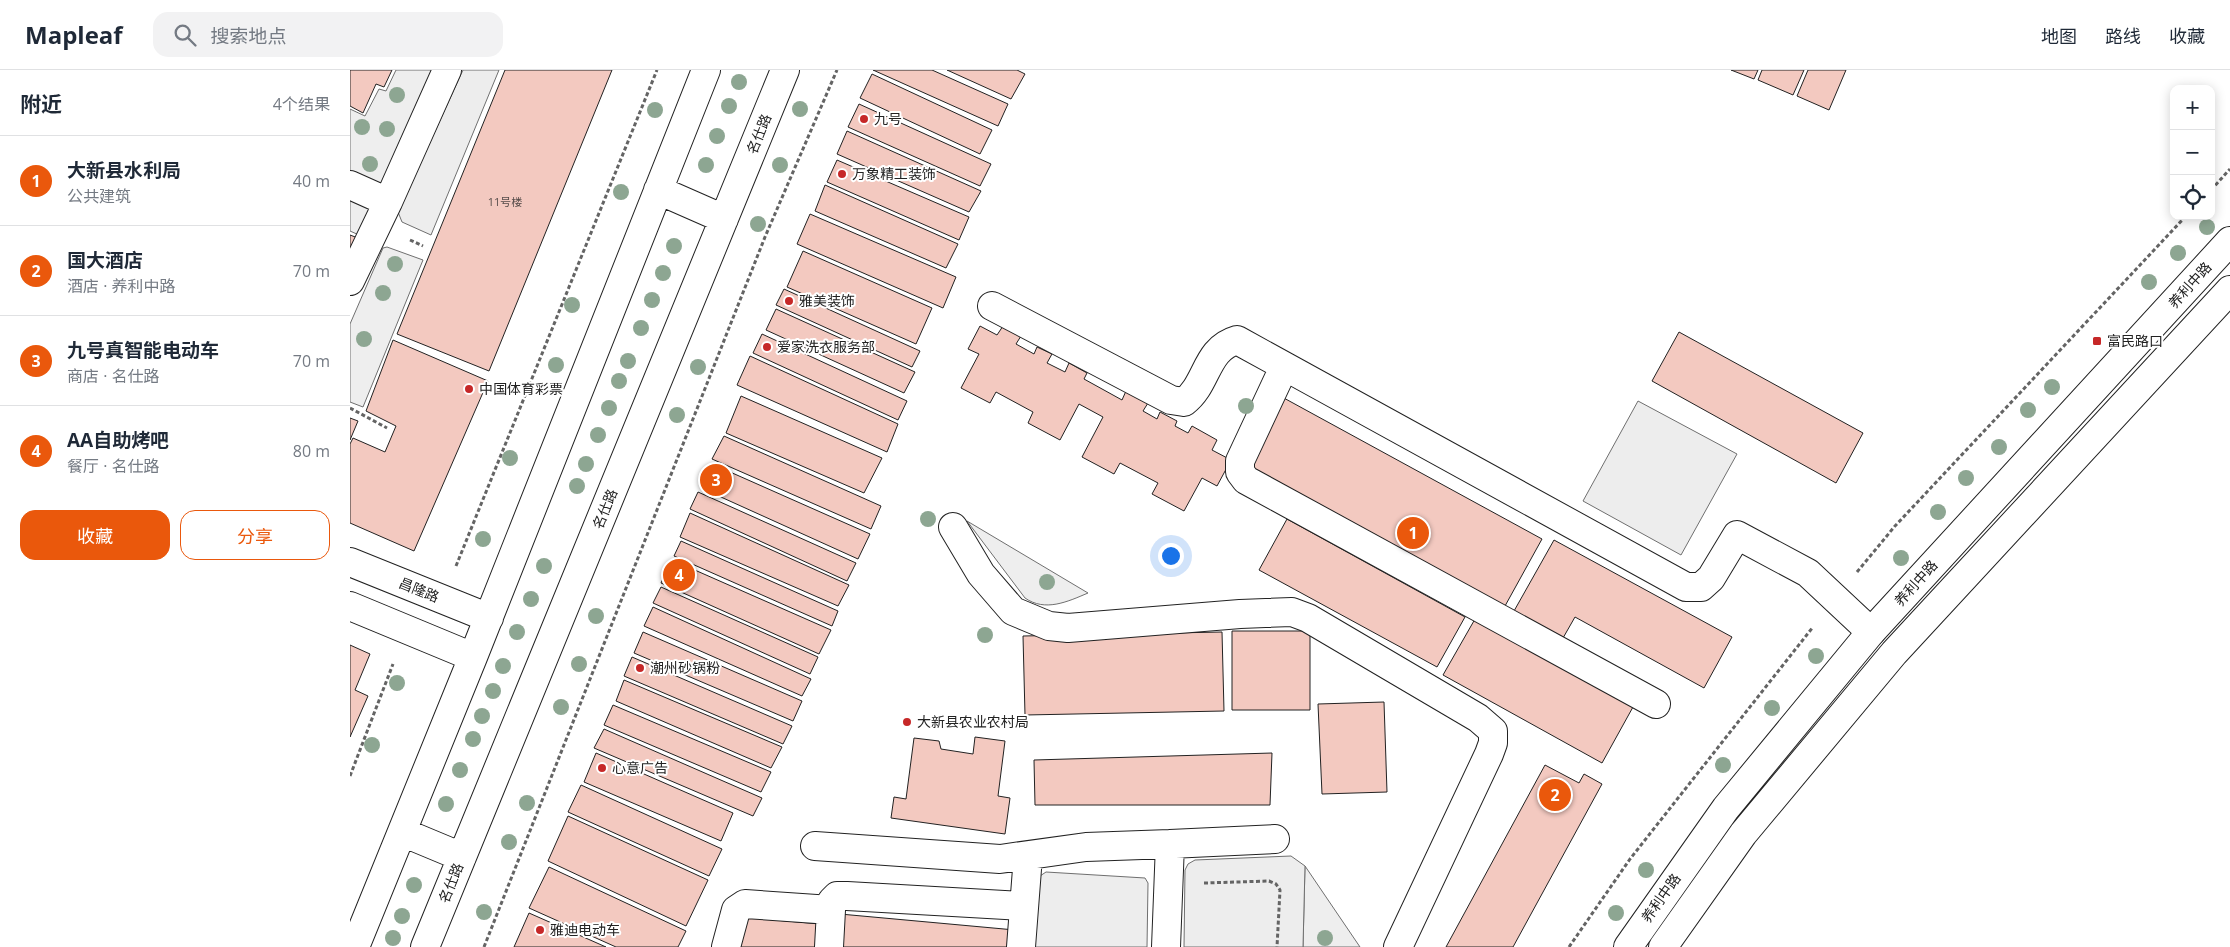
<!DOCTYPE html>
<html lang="zh">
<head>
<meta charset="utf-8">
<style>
  :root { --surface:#fff; --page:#f2f2f3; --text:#1f2937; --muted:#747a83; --line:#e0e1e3; --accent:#ea580c }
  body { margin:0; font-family:"Open Sans","Noto Sans SC",sans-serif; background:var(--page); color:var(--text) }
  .controls { position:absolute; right:15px; top:15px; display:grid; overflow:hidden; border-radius:10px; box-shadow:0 2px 12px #0003 }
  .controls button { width:45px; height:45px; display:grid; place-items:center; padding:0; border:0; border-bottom:1px solid var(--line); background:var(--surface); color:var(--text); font:25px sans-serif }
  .you { position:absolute; left:820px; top:485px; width:18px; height:18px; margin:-12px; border:4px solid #fff; border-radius:50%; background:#1a73e8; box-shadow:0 0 0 8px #1a73e833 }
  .badge { display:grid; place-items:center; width:32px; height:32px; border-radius:50%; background:var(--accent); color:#fff; font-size:16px; font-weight:700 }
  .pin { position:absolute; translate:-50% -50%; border:2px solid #fff; box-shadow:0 1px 5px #0006 }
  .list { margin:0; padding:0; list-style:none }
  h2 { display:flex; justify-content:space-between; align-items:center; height:65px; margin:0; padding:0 20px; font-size:21px }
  h2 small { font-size:16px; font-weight:400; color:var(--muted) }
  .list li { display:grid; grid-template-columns:32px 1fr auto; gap:15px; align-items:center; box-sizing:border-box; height:90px; padding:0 20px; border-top:1px solid var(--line) }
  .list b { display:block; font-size:19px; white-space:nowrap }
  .list p { margin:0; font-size:16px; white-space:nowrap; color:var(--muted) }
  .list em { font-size:16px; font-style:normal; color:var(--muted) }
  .actions { display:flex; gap:10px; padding:15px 20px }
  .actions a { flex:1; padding:11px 0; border:1px solid var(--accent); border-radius:15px; text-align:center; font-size:18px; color:var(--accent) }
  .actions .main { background:var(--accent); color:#fff }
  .icon { flex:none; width:28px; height:28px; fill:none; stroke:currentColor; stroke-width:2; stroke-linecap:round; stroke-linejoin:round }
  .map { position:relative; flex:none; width:1880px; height:877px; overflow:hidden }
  header { display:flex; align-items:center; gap:30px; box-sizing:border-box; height:70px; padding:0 25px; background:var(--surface); border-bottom:1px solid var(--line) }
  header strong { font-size:24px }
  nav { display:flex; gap:28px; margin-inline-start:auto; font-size:18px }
  .search { width:350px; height:45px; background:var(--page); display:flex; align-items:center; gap:12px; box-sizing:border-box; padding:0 18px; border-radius:15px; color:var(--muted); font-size:19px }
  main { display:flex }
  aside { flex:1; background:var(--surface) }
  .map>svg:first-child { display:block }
  .green { fill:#eee; stroke:#6f6f6f }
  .parking { fill:#ededed; stroke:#6f6f6f }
  .building { fill:#f3c9c0; stroke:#222 }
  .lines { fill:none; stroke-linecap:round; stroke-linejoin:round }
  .minor-casing { stroke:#222; stroke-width:30 }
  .major-casing { stroke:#222; stroke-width:30 }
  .path { stroke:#646464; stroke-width:3; stroke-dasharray:4 2.5; stroke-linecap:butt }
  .minor { stroke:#fff; stroke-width:28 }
  .major { stroke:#fff; stroke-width:28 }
  .tree { fill:#8da692 }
  .poi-dot { fill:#c62828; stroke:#fff; stroke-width:2 }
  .labels { text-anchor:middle; stroke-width:4; stroke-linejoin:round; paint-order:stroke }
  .number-label { font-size:11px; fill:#564c4a }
  .poi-label { font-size:14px; fill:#222; stroke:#fff; text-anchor:start }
  .street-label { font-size:14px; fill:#222; stroke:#fff }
</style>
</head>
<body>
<header>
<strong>Mapleaf</strong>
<div class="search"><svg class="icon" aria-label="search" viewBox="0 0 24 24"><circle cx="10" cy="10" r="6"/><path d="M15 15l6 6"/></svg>搜索地点</div>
<nav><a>地图</a><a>路线</a><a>收藏</a></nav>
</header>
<main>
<aside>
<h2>附近<small>4个结果</small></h2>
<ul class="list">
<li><span class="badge">1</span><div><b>大新县水利局</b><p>公共建筑</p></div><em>40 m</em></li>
<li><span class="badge">2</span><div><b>国大酒店</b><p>酒店 · 养利中路</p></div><em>70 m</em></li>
<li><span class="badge">3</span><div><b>九号真智能电动车</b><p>商店 · 名仕路</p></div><em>70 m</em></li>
<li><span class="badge">4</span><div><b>AA自助烤吧</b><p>餐厅 · 名仕路</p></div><em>80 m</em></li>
</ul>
<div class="actions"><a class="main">收藏</a><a>分享</a></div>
</aside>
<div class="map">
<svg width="1880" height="877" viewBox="0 0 1880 877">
  <rect width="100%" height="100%" fill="#fff"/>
  <path class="green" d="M46,0H83L31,116L0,107V39L15,46L29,19L36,21Z
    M0,128L18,138L20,141L9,165L0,161Z
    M37,177L73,190L13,337L0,332V254L33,178Z
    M617,451L738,523C717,532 695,542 675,528Z
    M955,796L1010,877H953Z"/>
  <path class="parking" d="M113,0H149L81,165L52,152L48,142Z
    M1288,331L1387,384L1331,485L1233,431Z
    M941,786L955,796L953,877H834L835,800L838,794L845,790Z
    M696,802L795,808L798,813L797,877H682L690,806Z"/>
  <path class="building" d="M0,0H42L34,17L26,14L13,43L0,36Z
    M155,0H262L139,301L47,264Z
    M523,0H582L658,34L648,56Z
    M597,0H667L675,4L661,29Z
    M1381,0H1408L1404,9Z
    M1412,0H1454L1443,25L1408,10Z
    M1458,0H1496L1479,40L1447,26Z
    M522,4L642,60L630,84L510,28Z
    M509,34L641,94L630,116L498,57Z
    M497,61L631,121L619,142L487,84Z
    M487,90L619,147L609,170L477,112Z
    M475,115L608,174L596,198L465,141Z
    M460,144L606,207L593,238L447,174Z
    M0,165L8,168L0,187Z
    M453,181L582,238L566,274L437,217Z
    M434,219L570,281L562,297L426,235Z
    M426,239L565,302L554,323L416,260Z
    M630,256L647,265L653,256L671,266L666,274L684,284L687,277L702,284L697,293L715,302L719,293L737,303L734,309L772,330L776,321L798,333L793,341L807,349L810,342L827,351L825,356L838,363L842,356L867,370L862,380L881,390L867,416L852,408L834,441L802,424L808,413L770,393L764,404L732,387L753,347L729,334L710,370L678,353L683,342L646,322L640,333L611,318L629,284L618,279Z
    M1329,262L1513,363L1486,413L1302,311Z
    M412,264L557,331L548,350L403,283Z
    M43,270L138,311L64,481L0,453V374L3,368L35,382L46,356L16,341Z
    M400,286L548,354L537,382L387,315Z
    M391,326L532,388L514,423L376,363Z
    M932,327L1192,469L1155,536L896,394Z
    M0,348L8,351L0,370Z
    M374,366L531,436L521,459L362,389Z
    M362,394L520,464L508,489L351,418Z
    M348,422L506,493L497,511L340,439Z
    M340,443L499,515L488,536L330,467Z
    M937,449L1115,547L1087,597L909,500Z
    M1204,470L1382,567L1354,618L1225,547L1213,568L1164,541Z
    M331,471L488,541L482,556L324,486Z
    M322,490L481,560L469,584L311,513Z
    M311,517L468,587L460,604L303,533Z
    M303,537L461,609L452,626L294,556Z
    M1125,549L1283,637L1252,693L1093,605Z
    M882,561H960V640H882Z
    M293,562L452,631L443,651L284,583Z
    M872,562L874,641L675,645L673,566Z
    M0,575L20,584L5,620L18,626L0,667Z
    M282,587L442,656L433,674L274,606Z
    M274,610L432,677L421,698L266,631Z
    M1034,632L1037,722L972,724L968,634Z
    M263,635L421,702L411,722L254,655Z
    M254,659L412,728L403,746L244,678Z
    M625,667L655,671L648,726L660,728L655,764L541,748L544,727L556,729L564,668L589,671L591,679L623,684Z
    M246,683L383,743L371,771L234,712Z
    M922,683L920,735H685L684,690Z
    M1195,695L1229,713L1234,704L1252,714L1163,877H1096Z
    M231,715L372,779L359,806L218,742Z
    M218,746L358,810L336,856L198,791Z
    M199,797L336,861L328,877H266L179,838Z
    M179,843L256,877H164Z
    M490,844L665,860L664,877H488Z
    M391,847L470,854L468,877H389Z"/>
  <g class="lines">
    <defs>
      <path id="minor" d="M0,115L38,132
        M308,120L374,149
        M0,211L38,132L97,0
        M642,236L821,330L834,332C858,314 855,279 887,270L1336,517H1351L1361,508L1387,465L1458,503L1521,562
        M934,297L890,391V402L896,410L1306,634
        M603,457L631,504L663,541L699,556L718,558L890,544L942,542L958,548L1128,648L1143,661V673L1139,684L1048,877
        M0,492L139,548
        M0,536L123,587
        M52,762L112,787
        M820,774L925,769
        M465,776L650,789L736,777L820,774L816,877
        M5,877L123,587L356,0
        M75,877L435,0
        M376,877L386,840L395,834L481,840L482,831L487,826H497L674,836
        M479,877L481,840
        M671,877L678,786"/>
      <path id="major" d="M1278,877L1376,738L1521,562L1880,171
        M1313,877L1393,764L1544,583L1880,220"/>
    </defs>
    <use href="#minor" class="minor-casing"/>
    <use href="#major" class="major-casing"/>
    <path class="path" d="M1861,120L1880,99
      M60,170L73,176
      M0,338L37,358
      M106,496L307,0
      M1507,502L1545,456L1836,146
      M0,706L43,594
      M854,813L919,811L926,814L930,820L927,877
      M134,877L415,167L487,0
      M1219,877L1280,789L1463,557"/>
    <use href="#minor" class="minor"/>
    <use href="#major" class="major"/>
  </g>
  <g class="tree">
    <circle cx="389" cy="12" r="8"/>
    <circle cx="47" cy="25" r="8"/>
    <circle cx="379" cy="36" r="8"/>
    <circle cx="450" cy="39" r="8"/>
    <circle cx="305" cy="40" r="8"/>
    <circle cx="12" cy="57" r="8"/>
    <circle cx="37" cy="59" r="8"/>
    <circle cx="367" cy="66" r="8"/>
    <circle cx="20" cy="94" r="8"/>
    <circle cx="356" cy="95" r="8"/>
    <circle cx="430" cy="95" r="8"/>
    <circle cx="271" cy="122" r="8"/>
    <circle cx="408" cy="154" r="8"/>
    <circle cx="1857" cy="157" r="8"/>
    <circle cx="324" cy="176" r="8"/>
    <circle cx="1828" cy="183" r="8"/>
    <circle cx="45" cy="194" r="8"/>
    <circle cx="313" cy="203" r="8"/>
    <circle cx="1799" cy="212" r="8"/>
    <circle cx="33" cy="223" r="8"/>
    <circle cx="302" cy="230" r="8"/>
    <circle cx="222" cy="235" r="8"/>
    <circle cx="291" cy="258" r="8"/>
    <circle cx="14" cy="269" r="8"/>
    <circle cx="278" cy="291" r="8"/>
    <circle cx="206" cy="295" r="8"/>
    <circle cx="348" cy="297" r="8"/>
    <circle cx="269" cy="311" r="8"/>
    <circle cx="1702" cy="317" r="8"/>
    <circle cx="896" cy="336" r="8"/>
    <circle cx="259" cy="338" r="8"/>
    <circle cx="1678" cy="340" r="8"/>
    <circle cx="327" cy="345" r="8"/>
    <circle cx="248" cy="365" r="8"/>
    <circle cx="1649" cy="377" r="8"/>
    <circle cx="160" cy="388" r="8"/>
    <circle cx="236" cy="394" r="8"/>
    <circle cx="1616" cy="408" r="8"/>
    <circle cx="227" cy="416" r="8"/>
    <circle cx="1588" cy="442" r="8"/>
    <circle cx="578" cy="449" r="8"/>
    <circle cx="133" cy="469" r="8"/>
    <circle cx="1551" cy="488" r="8"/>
    <circle cx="194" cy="496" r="8"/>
    <circle cx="697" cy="512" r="8"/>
    <circle cx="181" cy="529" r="8"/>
    <circle cx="246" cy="546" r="8"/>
    <circle cx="167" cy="562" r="8"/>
    <circle cx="635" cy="565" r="8"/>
    <circle cx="1466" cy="586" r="8"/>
    <circle cx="229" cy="594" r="8"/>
    <circle cx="153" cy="596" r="8"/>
    <circle cx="47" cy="613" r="8"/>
    <circle cx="143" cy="621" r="8"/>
    <circle cx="211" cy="637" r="8"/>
    <circle cx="1422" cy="638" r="8"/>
    <circle cx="132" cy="646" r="8"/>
    <circle cx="123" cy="669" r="8"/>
    <circle cx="22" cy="675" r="8"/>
    <circle cx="1373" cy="695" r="8"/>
    <circle cx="110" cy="700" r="8"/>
    <circle cx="177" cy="733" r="8"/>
    <circle cx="96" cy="734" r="8"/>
    <circle cx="159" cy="772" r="8"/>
    <circle cx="1296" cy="800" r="8"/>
    <circle cx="64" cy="815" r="8"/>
    <circle cx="134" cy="842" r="8"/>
    <circle cx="1266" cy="843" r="8"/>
    <circle cx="52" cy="846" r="8"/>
    <circle cx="43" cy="868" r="8"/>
    <circle cx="975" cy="868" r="8"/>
  </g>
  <g class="poi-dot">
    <circle cx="514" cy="49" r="5"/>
    <circle cx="492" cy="104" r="5"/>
    <circle cx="439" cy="231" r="5"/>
    <rect x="1742" y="266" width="10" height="10" rx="2.5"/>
    <circle cx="417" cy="277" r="5"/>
    <circle cx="119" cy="319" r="5"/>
    <circle cx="290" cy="598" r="5"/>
    <circle cx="557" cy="652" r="5"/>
    <circle cx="252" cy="698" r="5"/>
    <circle cx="190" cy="860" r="5"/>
  </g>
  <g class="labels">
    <g class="number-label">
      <text x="155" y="136">11号楼</text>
    </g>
    <g class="poi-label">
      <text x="524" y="54">九号</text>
      <text x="502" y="109">万象精工装饰</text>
      <text x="449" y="236">雅美装饰</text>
      <text x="1757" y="276">富民路口</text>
      <text x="427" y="282">爱家洗衣服务部</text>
      <text x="129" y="324">中国体育彩票</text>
      <text x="300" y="603">潮州砂锅粉</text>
      <text x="567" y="657">大新县农业农村局</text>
      <text x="262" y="703">心意广告</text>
      <text x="200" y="865">雅迪电动车</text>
    </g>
    <g class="street-label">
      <text transform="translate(409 64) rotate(-68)" y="5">名仕路</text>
      <text transform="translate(1840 215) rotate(-48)" y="5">养利中路</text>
      <text transform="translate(255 439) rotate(-68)" y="5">名仕路</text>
      <text transform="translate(1566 513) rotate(-48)" y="5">养利中路</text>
      <text transform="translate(69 520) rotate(22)" y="5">昌隆路</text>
      <text transform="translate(101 813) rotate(-68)" y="5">名仕路</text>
      <text transform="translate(1311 828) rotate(-55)" y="5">养利中路</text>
    </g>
  </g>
</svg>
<div class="controls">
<button>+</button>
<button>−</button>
<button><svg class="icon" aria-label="locate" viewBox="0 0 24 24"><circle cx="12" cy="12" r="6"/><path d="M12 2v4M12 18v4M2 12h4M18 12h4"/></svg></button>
</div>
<div class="you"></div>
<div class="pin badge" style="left:1063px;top:463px">1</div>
<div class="pin badge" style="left:1205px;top:725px">2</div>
<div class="pin badge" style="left:366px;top:410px">3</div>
<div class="pin badge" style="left:329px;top:505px">4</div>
</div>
</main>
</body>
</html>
